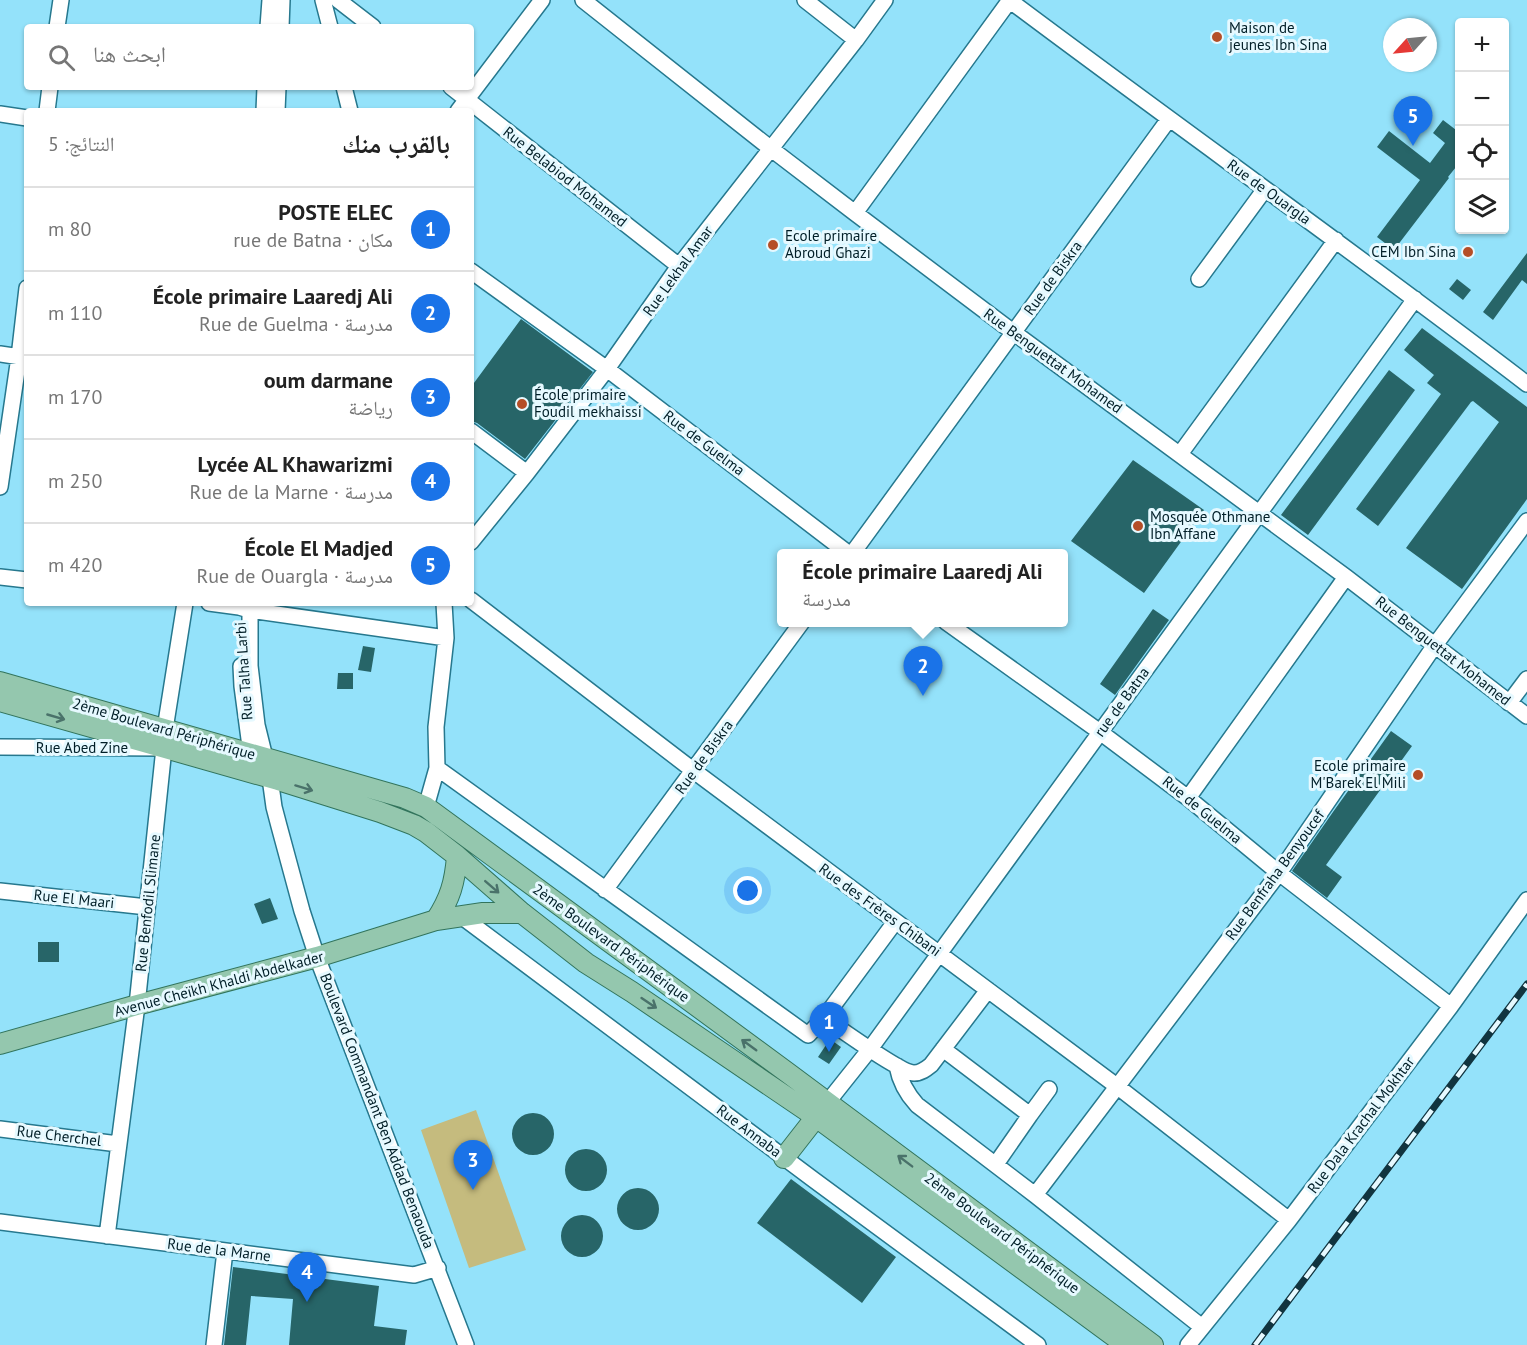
<!DOCTYPE html>
<html lang="ar">
<head>
<meta charset="utf-8">
<style>
  :root { --surface:#fff; --page:#f6f6f6; --text:#222; --muted:#767676; --line:#e0e0e0; --accent:#1a73e8 }
  body { margin:0; font-family:"PT Sans","Noto Naskh Arabic",sans-serif; background:var(--page); color:var(--text); direction:rtl }
  .controls { position:absolute; right:18px; top:18px; display:grid; overflow:hidden; border-radius:6px; box-shadow:0 2px 4px #0004 }
  .controls button { width:54px; height:54px; display:grid; place-items:center; padding:0; border:0; border-bottom:2px solid var(--line); background:var(--surface); color:var(--text); font:30px sans-serif }
  .compass { position:absolute; left:1383px; top:18px; width:54px; height:54px; border-radius:50%; background:var(--surface); box-shadow:0 2px 4px #0004; rotate:243deg }
  .you { position:absolute; left:748px; top:891px; width:21px; height:21px; margin:-15px; border:4px solid #fff; border-radius:50%; background:#1a73e8; box-shadow:0 0 0 9px #1a73e833 }
  .badge { display:grid; place-items:center; width:39px; height:39px; border-radius:50%; background:var(--accent); color:#fff; font-size:20px; font-weight:700 }
  .pin { position:absolute; translate:-50% -50px; filter:drop-shadow(0 2px 3px #0008) }
  .pin::after { content:''; position:absolute; top:32px; width:21px; height:18px; background:inherit; clip-path:polygon(0 0,100% 0,50% 100%) }
  .popup { position:absolute; left:777px; top:549px; width:291px; height:78px; box-sizing:border-box; display:grid; place-content:center; border-radius:6px; background:var(--surface); filter:drop-shadow(0 2px 4px #0005); font-size:20px; white-space:nowrap; color:var(--muted) }
  .popup b { font-size:22px; color:var(--text) }
  .popup::after { content:''; position:absolute; left:50%; top:100%; margin-left:-12px; border:12px solid transparent; border-top-color:var(--surface) }
  .list { margin:0; padding:0; list-style:none }
  h2 { display:flex; justify-content:space-between; align-items:center; height:78px; margin:0; padding:0 24px; font-size:26px }
  h2 small { font-size:20px; font-weight:400; color:var(--muted) }
  .list li { display:grid; grid-template-columns:39px 1fr auto; gap:18px; align-items:center; box-sizing:border-box; height:84px; padding:0 24px; border-top:2px solid var(--line) }
  .list b { display:block; font-size:22px; white-space:nowrap }
  .list p { margin:0; font-size:20px; white-space:nowrap; color:var(--muted) }
  .list em { font-size:20px; font-style:normal; color:var(--muted) }
  .icon { flex:none; width:33px; height:33px; fill:none; stroke:currentColor; stroke-width:2; stroke-linecap:round; stroke-linejoin:round }
  .map { position:relative; flex:none; width:1527px; height:1345px; overflow:hidden; direction:ltr }
  .search { position:absolute; background:var(--surface); box-shadow:0 2px 4px #0004; left:24px; top:24px; width:450px; height:66px; display:flex; align-items:center; gap:15px; box-sizing:border-box; padding:0 21px; border-radius:6px; color:var(--muted); font-size:22px }
  .panel { position:absolute; background:var(--surface); box-shadow:0 2px 4px #0004; left:24px; top:108px; width:450px; height:498px; border-radius:6px; direction:rtl }
  .map>svg:first-child { display:block }
  .green { fill:#c5bb7e }
  .building { fill:#276568 }
  .lines { fill:none; stroke-linecap:round; stroke-linejoin:round }
  .minor-casing { stroke:#26788e; stroke-width:18 }
  .major-casing { stroke:#32745c; stroke-width:22 }
  .minor { stroke:#fff; stroke-width:15 }
  .major { stroke:#94c7ae; stroke-width:20 }
  .rail-casing { stroke:#11343f; stroke-width:7 }
  .rail { stroke:#e6f9ff; stroke-width:4.5; stroke-dasharray:14; stroke-linecap:butt }
  .oneway { stroke:#4a726a }
  .poi-dot { fill:#b54e27; stroke:#e6f9ff; stroke-width:2 }
  .labels { text-anchor:middle; stroke-width:6; stroke-linejoin:round; paint-order:stroke }
  .poi-label { font-size:15px; fill:#001e27; stroke:#e6f9ff; text-anchor:start }
  .street-label { font-size:15px; fill:#001e27; stroke:#e6f9ff }
</style>
</head>
<body>
<div class="map">
<svg width="1527" height="1345" viewBox="0 0 1527 1345">
  <rect width="100%" height="100%" fill="#94e2fa"/>
  <path class="green" d="M476,1110L526,1250L469,1268L421,1130Z"/>
  <path class="building" d="M1443,120L1460,133V162L1448,177L1449,178L1394,250L1377,237L1420,180L1377,147L1389,131L1430,163L1445,143L1433,133Z
    M1527,253V284L1522,280L1493,320L1483,312Z
    M1457,279L1471,290L1463,300L1449,289Z
    M521,319L593,372L525,459L477,423L471,421V387Z
    M1422,328L1527,407V499L1462,589L1406,548L1499,422L1473,401L1471,402L1378,526L1356,509L1441,394L1427,383L1434,375L1404,350Z
    M1389,370L1415,390L1308,535L1281,515Z
    M1133,460L1204,510L1144,593L1071,541Z
    M1153,609L1169,620L1115,695L1100,684Z
    M363,646L375,648L371,672L358,670Z
    M338,673H353V689H337Z
    M1391,731L1412,746L1326,865L1342,877L1327,898L1292,871L1333,812Z
    M270,898L278,919L262,924L254,904Z
    M38,942H59V962H38Z
    M830,1039L841,1047L829,1064L818,1057Z
    M512 1134a21 21 0 1 1 42 0a21 21 0 1 1-42 0Z
    M565 1170a21 21 0 1 1 42 0a21 21 0 1 1-42 0Z
    M791,1179L896,1257L862,1303L757,1223Z
    M617 1209a21 21 0 1 1 42 0a21 21 0 1 1-42 0Z
    M561 1236a21 21 0 1 1 42 0a21 21 0 1 1-42 0Z
    M233,1267L379,1286L374,1326L407,1330L405,1345H289L293,1299L251,1296L246,1345H224Z"/>
  <g class="lines">
    <defs>
      <path id="minor" d="M323,0L330,27
        M338,0L373,27
        M583,0L770,148L855,213L1013,332L1346,577L1527,716
        M805,0L856,40
        M1009,0C1181,129 1356,253 1527,384
        M57,27L61,0
        M268,27L270,0
        M281,27L282,0
        M344,87L350,111
        M451,87L679,266
        M47,111L50,87
        M264,111L265,87
        M277,111L278,87
        M458,111L542,0
        M0,114L27,118
        M855,213L1010,0
        M471,271L607,369L849,554
        M1199,279L1265,189
        M0,354L27,358
        M471,431L527,473
        M1180,454L1336,240
        M0,487L19,357L27,288
        M471,542L527,473L607,369L679,266L856,40L885,0
        M852,554L1169,119
        M0,577L27,580
        M471,600L694,771L1118,1087L1289,1220
        M209,603L239,607L249,610L446,638
        M250,603V666L257,725L270,778L274,807L279,826L302,911L317,957L466,1345
        M946,622L1100,732L1188,798L1279,873L1451,1006
        M241,666L242,686L251,754L253,761
        M1509,703L1527,679
        M165,729L185,603
        M0,747L164,748L137,1005L107,1236
        M437,768L808,1035L824,1018L895,922
        M1188,798L1346,577
        M426,807L437,768L436,727L446,638L444,603
        M605,890L802,622
        M0,891L147,907
        M461,916L814,1180L1038,1345
        M824,1018C839,1028 901,1073 914,1073C921,1073 926,1069 931,1065L988,990
        M943,1049L1030,1115
        M897,1066C900,1082 906,1093 917,1105L1035,1195L1202,1327
        M827,1103L870,1049L1415,299
        M0,1129L118,1144
        M996,1164L1030,1115L1049,1089
        M1035,1195L1279,873L1435,645L1527,521
        M0,1222L414,1275L438,1268
        M214,1345L225,1251
        M1188,1345L1289,1220L1451,1006L1527,900"/>
      <path id="major" d="M0,682L405,798L426,807L788,1073L1153,1345
        M0,701L278,780L380,812L414,825L426,832L457,856L522,913L586,963L632,992L816,1117L1126,1345
        M436,920C450,899 455,882 457,856
        M0,1044L137,1005L317,957L436,920L483,913H522
        M784,1158L823,1108"/>
    </defs>
    <use href="#minor" class="minor-casing"/>
    <use href="#major" class="major-casing"/>
    <use href="#minor" class="minor"/>
    <use href="#major" class="major"/>
    <defs>
      <path id="rail" d="M1255,1345L1527,984"/>
    </defs>
    <use href="#rail" class="rail-casing"/>
    <use href="#rail" class="rail"/>
  </g>
  <defs><path id="oneway-shaft" d="M-6 0H5M1.5-3L5.5 0L1.5 3" fill="none" stroke-width="1.6" stroke-linecap="round" stroke-linejoin="round" transform="scale(1.5)"/></defs>
  <g class="oneway">
    <use href="#oneway-shaft" transform="translate(56 717) rotate(16)"/>
    <use href="#oneway-shaft" transform="translate(304 788) rotate(17)"/>
    <use href="#oneway-shaft" transform="translate(492 887) rotate(41)"/>
    <use href="#oneway-shaft" transform="translate(649 1003) rotate(34)"/>
    <use href="#oneway-shaft" transform="translate(749 1045) rotate(-144)"/>
    <use href="#oneway-shaft" transform="translate(905 1161) rotate(-143)"/>
  </g>
  <g class="poi-dot">
    <circle cx="1217" cy="37" r="6"/>
    <circle cx="773" cy="245" r="6"/>
    <circle cx="1468" cy="252" r="6"/>
    <circle cx="522" cy="404" r="6"/>
    <circle cx="1138" cy="526" r="6"/>
    <circle cx="1418" cy="775" r="6"/>
  </g>
  <g class="labels">
    <g class="poi-label">
      <text x="1229" y="33">Maison de<tspan x="1229" dy="17">jeunes Ibn Sina</tspan></text>
      <text x="785" y="241">Ecole primaire<tspan x="785" dy="17">Abroud Ghazi</tspan></text>
      <text x="1456" y="257" text-anchor="end">CEM Ibn Sina</text>
      <text x="534" y="400">École primaire<tspan x="534" dy="17">Foudil mekhaissi</tspan></text>
      <text x="1150" y="522">Mosquée Othmane<tspan x="1150" dy="17">Ibn Affane</tspan></text>
      <text x="1406" y="771" text-anchor="end">Ecole primaire<tspan x="1406" dy="17">M'Barek El Mili</tspan></text>
    </g>
    <g class="street-label">
      <text transform="translate(565 177) rotate(38)" y="5">Rue Belabiod Mohamed</text>
      <text transform="translate(1269 192) rotate(36)" y="5">Rue de Ouargla</text>
      <text transform="translate(678 271) rotate(-54)" y="5">Rue Lekhal Amar</text>
      <text transform="translate(1053 278) rotate(-54)" y="5">Rue de Biskra</text>
      <text transform="translate(1053 361) rotate(36)" y="5">Rue Benguettat Mohamed</text>
      <text transform="translate(704 443) rotate(37)" y="5">Rue de Guelma</text>
      <text transform="translate(1443 651) rotate(38)" y="5">Rue Benguettat Mohamed</text>
      <text transform="translate(244 671) rotate(-94)" y="5">Rue Talha Larbi</text>
      <text transform="translate(1122 702) rotate(-54)" y="5">rue de Batna</text>
      <text transform="translate(164 729) rotate(16)" y="5">2ème Boulevard Périphérique</text>
      <text x="82" y="753">Rue Abed Zine</text>
      <text transform="translate(704 757) rotate(-54)" y="5">Rue de Biskra</text>
      <text transform="translate(1202 810) rotate(39)" y="5">Rue de Guelma</text>
      <text transform="translate(1275 875) rotate(-54)" y="5">Rue Benfraha Benyoucef</text>
      <text transform="translate(74 899) rotate(6)" y="5">Rue El Maari</text>
      <text transform="translate(148 903) rotate(-84)" y="5">Rue Benfodil Slimane</text>
      <text transform="translate(880 910) rotate(36)" y="5">Rue des Frères Chibani</text>
      <text transform="translate(611 943) rotate(36)" y="5">2ème Boulevard Périphérique</text>
      <text transform="translate(219 984) rotate(-15)" y="5">Avenue Cheïkh Khaldi Abdelkader</text>
      <text transform="translate(377 1111) rotate(69)" y="5">Boulevard Commandant Ben Addad Benaouda</text>
      <text transform="translate(1361 1125) rotate(-53)" y="5">Rue Dala Krachal Mokhtar</text>
      <text transform="translate(749 1131) rotate(37)" y="5">Rue Annaba</text>
      <text transform="translate(59 1136) rotate(7)" y="5">Rue Cherchel</text>
      <text transform="translate(1002 1233) rotate(37)" y="5">2ème Boulevard Périphérique</text>
      <text transform="translate(219 1250) rotate(7)" y="5">Rue de la Marne</text>
    </g>
  </g>
</svg>
<div class="controls">
<button>+</button>
<button>−</button>
<button><svg class="icon" aria-label="locate" viewBox="0 0 24 24"><circle cx="12" cy="12" r="6"/><path d="M12 2v4M12 18v4M2 12h4M18 12h4"/></svg></button>
<button><svg class="icon" aria-label="layers" viewBox="0 0 24 24"><path d="M12 4l9 5-9 5-9-5zM3 14l9 5 9-5"/></svg></button>
</div>
<svg class="compass" viewBox="-18 -18 36 36"><path d="M0-13l5 13h-10z" fill="#e53935"/><path d="M0 13l5-13h-10z" fill="#767676"/></svg>
<div class="you"></div>
<div class="pin badge" style="left:829px;top:1052px">1</div>
<div class="pin badge" style="left:923px;top:696px">2</div>
<div class="popup"><b>École primaire Laaredj Ali</b>مدرسة</div>
<div class="pin badge" style="left:473px;top:1190px">3</div>
<div class="pin badge" style="left:307px;top:1302px">4</div>
<div class="pin badge" style="left:1413px;top:146px">5</div>
<div class="search"><svg class="icon" aria-label="search" viewBox="0 0 24 24"><circle cx="10" cy="10" r="6"/><path d="M15 15l6 6"/></svg>ابحث هنا</div>
<section class="panel">
<h2>بالقرب منك<small>النتائج: 5</small></h2>
<ul class="list">
<li><span class="badge">1</span><div><b>POSTE ELEC</b><p>مكان · rue de Batna</p></div><em>80 m</em></li>
<li><span class="badge">2</span><div><b>École primaire Laaredj Ali</b><p>مدرسة · Rue de Guelma</p></div><em>110 m</em></li>
<li><span class="badge">3</span><div><b>oum darmane</b><p>رياضة</p></div><em>170 m</em></li>
<li><span class="badge">4</span><div><b>Lycée AL Khawarizmi</b><p>مدرسة · Rue de la Marne</p></div><em>250 m</em></li>
<li><span class="badge">5</span><div><b>École El Madjed</b><p>مدرسة · Rue de Ouargla</p></div><em>420 m</em></li>
</ul>
</section>
</div>
</body>
</html>
